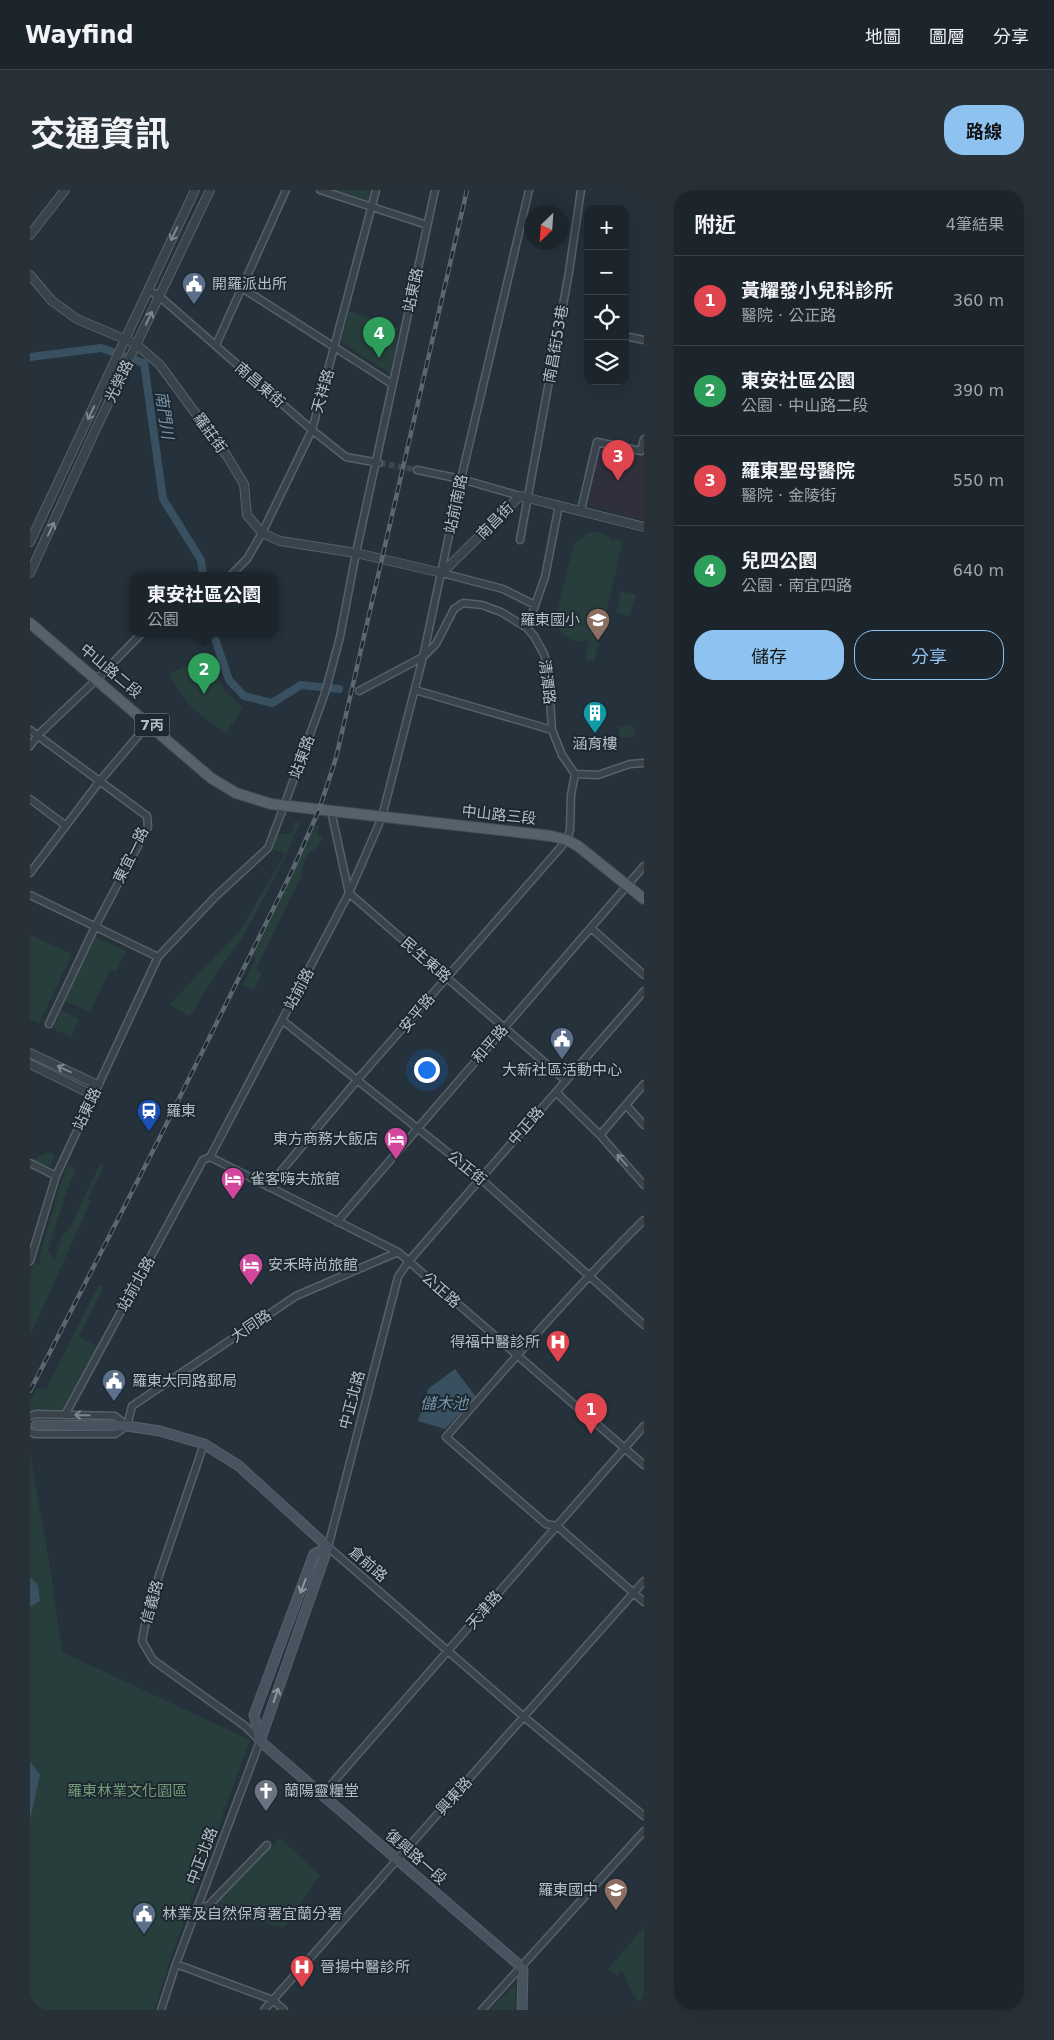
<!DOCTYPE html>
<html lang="zh-TW">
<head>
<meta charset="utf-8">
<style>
  :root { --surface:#1c252c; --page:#293138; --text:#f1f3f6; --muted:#a0a5a9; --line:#3a4248; --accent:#8ec3f1 }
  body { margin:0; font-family:"DejaVu Sans","Noto Sans TC",sans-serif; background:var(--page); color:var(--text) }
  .controls { position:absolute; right:15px; top:15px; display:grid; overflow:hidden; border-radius:10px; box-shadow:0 5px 20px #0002 }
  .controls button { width:45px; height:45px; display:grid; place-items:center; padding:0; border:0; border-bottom:1px solid var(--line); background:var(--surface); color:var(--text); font:25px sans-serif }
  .compass { position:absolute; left:494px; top:15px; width:45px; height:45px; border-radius:50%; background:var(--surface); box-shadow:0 5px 20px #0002; rotate:205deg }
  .you { position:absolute; left:396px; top:879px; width:18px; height:18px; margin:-12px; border:4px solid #fff; border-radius:50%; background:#1a73e8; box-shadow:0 0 0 8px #1a73e833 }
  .badge { display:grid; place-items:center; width:32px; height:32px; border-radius:50%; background:var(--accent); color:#fff; font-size:16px; font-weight:700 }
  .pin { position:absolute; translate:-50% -41px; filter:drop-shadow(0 1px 2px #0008) }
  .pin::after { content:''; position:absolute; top:26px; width:18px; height:15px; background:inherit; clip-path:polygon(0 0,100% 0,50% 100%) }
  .popup { position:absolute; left:100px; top:382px; width:148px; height:65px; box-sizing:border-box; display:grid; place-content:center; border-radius:10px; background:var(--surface); filter:drop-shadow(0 1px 4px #0005); font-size:16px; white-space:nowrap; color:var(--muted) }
  .popup b { font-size:19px; color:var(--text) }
  .popup::after { content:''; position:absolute; left:50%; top:100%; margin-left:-10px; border:10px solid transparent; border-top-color:var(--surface) }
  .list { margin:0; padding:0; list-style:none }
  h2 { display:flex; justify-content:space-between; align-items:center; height:65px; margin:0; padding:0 20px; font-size:21px }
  h2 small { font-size:16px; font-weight:400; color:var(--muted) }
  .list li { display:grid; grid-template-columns:32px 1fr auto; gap:15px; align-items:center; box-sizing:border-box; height:90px; padding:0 20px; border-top:1px solid var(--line) }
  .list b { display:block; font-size:19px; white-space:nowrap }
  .list p { margin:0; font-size:16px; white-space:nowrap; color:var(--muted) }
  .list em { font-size:16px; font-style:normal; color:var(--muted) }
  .actions { display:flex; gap:10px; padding:15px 20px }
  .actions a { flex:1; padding:11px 0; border:1px solid var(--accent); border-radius:20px; text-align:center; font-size:18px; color:var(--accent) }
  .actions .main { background:var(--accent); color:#111 }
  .icon { flex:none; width:28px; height:28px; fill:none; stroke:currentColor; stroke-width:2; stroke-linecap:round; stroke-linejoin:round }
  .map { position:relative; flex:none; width:614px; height:1820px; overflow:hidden; border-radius:20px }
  header { display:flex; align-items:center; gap:30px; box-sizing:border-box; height:70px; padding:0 25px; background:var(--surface); border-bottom:1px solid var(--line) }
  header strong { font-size:24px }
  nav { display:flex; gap:28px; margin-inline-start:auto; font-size:18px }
  .intro { display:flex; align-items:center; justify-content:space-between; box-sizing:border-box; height:120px; padding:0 30px }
  h1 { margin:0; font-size:35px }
  .button { padding:12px 22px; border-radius:20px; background:var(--accent); color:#111; font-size:18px; font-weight:700 }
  main { display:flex; gap:30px; padding:0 30px }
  aside { flex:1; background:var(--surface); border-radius:20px; box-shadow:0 5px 20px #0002 }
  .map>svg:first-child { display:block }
  .medical { fill:#30303d }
  .green { fill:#283e3c }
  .water { fill:#395061 }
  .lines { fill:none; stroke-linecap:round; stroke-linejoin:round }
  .canal { stroke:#395061; stroke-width:8 }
  .minor-tunnel { stroke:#3a4650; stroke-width:6; stroke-dasharray:6 3; stroke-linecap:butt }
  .minor-casing { stroke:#566169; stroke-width:9 }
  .tertiary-casing { stroke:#566169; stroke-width:10 }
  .secondary-casing { stroke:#566169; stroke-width:11 }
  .primary-casing { stroke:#414c54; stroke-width:12 }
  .minor { stroke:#38434b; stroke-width:6 }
  .tertiary { stroke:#38434b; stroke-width:8 }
  .secondary { stroke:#47535e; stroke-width:9 }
  .primary { stroke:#56626b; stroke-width:10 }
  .rail-casing { stroke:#5b6872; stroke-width:4.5 }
  .rail { stroke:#1d2830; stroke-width:2.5; stroke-dasharray:8; stroke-linecap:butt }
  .oneway { stroke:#7c878f }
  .oneway2 { stroke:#8e99a2 }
  .labels { text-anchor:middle; stroke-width:4; stroke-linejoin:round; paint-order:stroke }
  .shield { fill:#1d2830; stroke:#87919a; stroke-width:1 }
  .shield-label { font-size:14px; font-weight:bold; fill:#b4bec7 }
  .poi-label { font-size:15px; fill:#b4bec7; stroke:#1d2830; text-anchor:start }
  .street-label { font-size:15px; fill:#b4bec7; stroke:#1d2830 }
  .park-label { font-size:15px; fill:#739b77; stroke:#1d2830 }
  .water-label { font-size:16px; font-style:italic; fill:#7693a9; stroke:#1d2830 }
</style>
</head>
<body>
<header>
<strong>Wayfind</strong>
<nav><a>地圖</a><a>圖層</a><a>分享</a></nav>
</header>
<div class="intro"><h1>交通資訊</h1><a class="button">路線</a></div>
<main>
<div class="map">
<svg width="614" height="1820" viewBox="0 0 614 1820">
  <rect width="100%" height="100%" fill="#25313b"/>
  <path class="medical" d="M570,256L612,266L614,258V331L558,315Z"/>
  <path class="green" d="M302,0H342L338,13Z
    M319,121L369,138L360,184L311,152Z
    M568,342L579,347L584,352L585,349L593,352L564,472L555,470L559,450C542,454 527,446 526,427L544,354L558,343Z
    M591,401L606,405L600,426L586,422Z
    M178,466L194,500L213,518L196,543C166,522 157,517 139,484Z
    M603,535L605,546L590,548L588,537Z
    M264,632L270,633L257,664L214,745L178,796L160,826L140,815L142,812L211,739L255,664L243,659L248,644H261Z
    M288,635H290L287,643L293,648L283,661L279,662L270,683L272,685L226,779L232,783L224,800L213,795L226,768L223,766L284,638Z
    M0,745L42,764L9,834L0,829Z
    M68,748L96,761L86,782L80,779L60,822L35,811L64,749Z
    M31,820L49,829L41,847L23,839Z
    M18,962L25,965L20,976H16L3,970Z
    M70,974L74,976L57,1009L61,1011L0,1146V1087L4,1073L10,1074L11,1072L9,1067L32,989L38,975L46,979L38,998L18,1060L24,1070L33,1043L40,1038Z
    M69,1095L73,1097L49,1146L67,1156L34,1221L0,1222V1210L8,1198L16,1199Z
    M0,1263L21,1384L32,1462L220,1550L140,1770L125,1820H0Z
    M250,1648L290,1685L254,1738L181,1718Z
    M614,1737V1816L603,1805L592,1780L587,1786L578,1779Z
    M486,1793L485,1820H460Z"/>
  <path class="water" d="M425,1179L446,1207L415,1239L388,1231L398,1199Z
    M0,1387L8,1395L10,1411L0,1417Z
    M0,1571L10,1585L0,1630Z"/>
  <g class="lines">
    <path class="canal" d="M0,167L71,158L114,173L133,309L171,370L173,385
      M183,443L199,490L214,506L242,513L271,495L309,499"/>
    <path class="minor-tunnel" d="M350,273L387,280"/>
    <defs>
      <path id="minor" d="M290,0L397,35
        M212,98L362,194
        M118,100L129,106L282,240L316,267L349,273
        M595,146L614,150
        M186,155L256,0
        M387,280L431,289L490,306
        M551,320L567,252L611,261L614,249
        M490,350L539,82L551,0
        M412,383L473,399L505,415
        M201,385L217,369L232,343L282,240L346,0
        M497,438L515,387L529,315
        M385,500L522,540
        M329,501L393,467L406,454L424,419L433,413L452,415L471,422L497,438L504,446L514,464L518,479L522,540L532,565L545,584
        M0,540L117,626L118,637L65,737L19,834
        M0,556L8,545L67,489L112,443
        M545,584L568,585L600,574L614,573
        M0,609L35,635
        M301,621L319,703L536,891
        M0,683L69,592L119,533
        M0,705L128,767
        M561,738L614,785
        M614,801L378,1072L368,1087L298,1357L494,1527L614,1626
        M252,830L451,989L614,1135
        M526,902L570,945L614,995
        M596,915L614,935
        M570,945L614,894
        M180,967L319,703L352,627L393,467L431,289L499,0
        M180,967L368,1062L614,1275
        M0,973L26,986
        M238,997L328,889L537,650L540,640L541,605L545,584
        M614,1030C544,1099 480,1173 416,1247L516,1334L527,1336L614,1412
        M307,1032L614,676
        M0,1071L26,986L128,767L186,706L238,658L254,616L295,503L310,447L326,363L405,0
        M35,1225L173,970L180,967
        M0,1226L6,1224L85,1226L97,1236
        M97,1236L102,1216L266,1106L368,1062
        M0,1242L5,1244H85L96,1236
        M293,1604L614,1236
        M167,1717L178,1716L237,1655
        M146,1774L243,1810L254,1820
        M131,1820L146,1774L230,1551L215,1536L123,1470L112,1451L119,1415L174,1254
        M234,1820L614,1391
        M452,1820L614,1641"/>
      <path id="tertiary" d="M0,45L35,0
        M0,85L22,111L47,129L106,154L130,175L197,266L214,294L217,325L232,343L250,351L326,363L412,383L490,306L614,337
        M0,352L165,0
        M0,383L65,241L180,0
        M0,863L68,895
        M0,874L63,905"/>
      <path id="secondary" d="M6,1235L97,1236L130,1241L174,1254L209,1276L298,1357
        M230,1551L488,1774L493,1780L492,1820
        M230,1551L224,1525L284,1364L298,1357
        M230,1551L298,1357"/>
      <path id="primary" d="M0,433L181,588L206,603L241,614L521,646L537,650L548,656L614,709"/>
    </defs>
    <use href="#minor" class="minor-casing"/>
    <use href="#tertiary" class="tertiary-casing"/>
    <use href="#secondary" class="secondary-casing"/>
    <use href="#primary" class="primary-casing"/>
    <use href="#minor" class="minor"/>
    <use href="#tertiary" class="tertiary"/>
    <use href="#secondary" class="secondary"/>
    <use href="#primary" class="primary"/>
    <defs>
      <path id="rail" d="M0,1201L129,949L262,681L289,620L306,568L437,0"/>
    </defs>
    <use href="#rail" class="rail-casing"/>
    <use href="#rail" class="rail"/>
  </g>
  <defs><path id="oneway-shaft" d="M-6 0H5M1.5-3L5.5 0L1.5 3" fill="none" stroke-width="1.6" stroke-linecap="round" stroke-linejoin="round" transform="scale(1.25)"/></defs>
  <g class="oneway">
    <use href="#oneway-shaft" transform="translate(144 44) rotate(115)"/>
    <use href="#oneway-shaft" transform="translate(119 128) rotate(-65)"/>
    <use href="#oneway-shaft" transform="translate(61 223) rotate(116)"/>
    <use href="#oneway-shaft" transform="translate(21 339) rotate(-65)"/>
    <use href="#oneway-shaft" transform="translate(34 879) rotate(-155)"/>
    <use href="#oneway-shaft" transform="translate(592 970) rotate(-131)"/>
    <use href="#oneway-shaft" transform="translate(52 1225) rotate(-179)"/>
  </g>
  <g class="oneway2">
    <use href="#oneway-shaft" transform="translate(273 1396) rotate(111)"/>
    <use href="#oneway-shaft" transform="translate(246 1505) rotate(-71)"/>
  </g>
  <defs>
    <symbol id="civic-pin" viewBox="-11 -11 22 30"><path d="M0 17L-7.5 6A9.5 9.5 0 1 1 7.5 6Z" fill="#5c6f8a" stroke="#1d2830"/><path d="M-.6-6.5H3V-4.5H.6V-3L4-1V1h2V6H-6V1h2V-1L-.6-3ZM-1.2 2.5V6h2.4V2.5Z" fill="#fff"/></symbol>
    <symbol id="school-pin" viewBox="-11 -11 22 30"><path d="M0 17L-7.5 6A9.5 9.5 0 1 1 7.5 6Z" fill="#8d6e63" stroke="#1d2830"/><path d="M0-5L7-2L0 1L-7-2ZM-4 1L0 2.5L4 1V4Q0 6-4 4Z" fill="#fff"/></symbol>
    <symbol id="building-pin" viewBox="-11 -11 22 30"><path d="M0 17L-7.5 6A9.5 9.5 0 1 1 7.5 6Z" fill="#0f9aa8" stroke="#1d2830"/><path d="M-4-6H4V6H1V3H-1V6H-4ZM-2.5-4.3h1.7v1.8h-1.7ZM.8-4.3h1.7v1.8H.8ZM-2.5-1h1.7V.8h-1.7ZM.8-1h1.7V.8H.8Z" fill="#fff"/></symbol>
    <symbol id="station-pin" viewBox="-11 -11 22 30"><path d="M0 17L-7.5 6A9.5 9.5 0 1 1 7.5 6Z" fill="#1a4fb4" stroke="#1d2830"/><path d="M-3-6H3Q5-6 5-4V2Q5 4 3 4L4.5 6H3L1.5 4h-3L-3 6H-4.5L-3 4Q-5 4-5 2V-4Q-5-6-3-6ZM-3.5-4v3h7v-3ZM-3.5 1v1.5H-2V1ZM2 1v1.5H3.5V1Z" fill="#fff"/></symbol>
    <symbol id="hotel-pin" viewBox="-11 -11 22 30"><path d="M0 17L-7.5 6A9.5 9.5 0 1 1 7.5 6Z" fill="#d1479c" stroke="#1d2830"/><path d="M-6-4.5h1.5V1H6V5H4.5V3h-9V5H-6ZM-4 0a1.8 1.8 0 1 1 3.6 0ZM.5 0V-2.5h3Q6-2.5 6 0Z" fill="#fff"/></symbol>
    <symbol id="hospital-pin" viewBox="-11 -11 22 30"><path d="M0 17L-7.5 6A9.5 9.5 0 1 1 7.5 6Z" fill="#e0444e" stroke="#1d2830"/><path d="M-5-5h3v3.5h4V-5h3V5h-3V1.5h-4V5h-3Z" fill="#fff"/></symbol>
    <symbol id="church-pin" viewBox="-11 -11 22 30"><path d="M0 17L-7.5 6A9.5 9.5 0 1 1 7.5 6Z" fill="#6b7280" stroke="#1d2830"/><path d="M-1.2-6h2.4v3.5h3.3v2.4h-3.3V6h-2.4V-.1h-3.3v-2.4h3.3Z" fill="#fff"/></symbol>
  </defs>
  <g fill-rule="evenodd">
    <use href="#civic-pin" x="150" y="80" width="28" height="38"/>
    <use href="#school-pin" x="554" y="416" width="28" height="38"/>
    <use href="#building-pin" x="551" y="509" width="28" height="38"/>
    <use href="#civic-pin" x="518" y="835" width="28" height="38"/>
    <use href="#station-pin" x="105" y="907" width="28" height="38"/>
    <use href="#hotel-pin" x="352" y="935" width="28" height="38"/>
    <use href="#hotel-pin" x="189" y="975" width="28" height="38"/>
    <use href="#hotel-pin" x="207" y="1061" width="28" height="38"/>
    <use href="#hospital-pin" x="514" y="1138" width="28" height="38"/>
    <use href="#civic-pin" x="70" y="1177" width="28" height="38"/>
    <use href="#church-pin" x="222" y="1587" width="28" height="38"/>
    <use href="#school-pin" x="572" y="1686" width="28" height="38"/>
    <use href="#civic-pin" x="100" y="1710" width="28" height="38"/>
    <use href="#hospital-pin" x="258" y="1763" width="28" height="38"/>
  </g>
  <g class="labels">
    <rect class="shield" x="104.5" y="523.5" width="35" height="23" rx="4"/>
    <g class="shield-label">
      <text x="122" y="540">7丙</text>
    </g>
    <g class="poi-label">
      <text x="182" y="99">開羅派出所</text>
      <text x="550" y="435" text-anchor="end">羅東國小</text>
      <text x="565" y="559" text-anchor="middle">涵育樓</text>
      <text x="532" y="885" text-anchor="middle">大新社區活動中心</text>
      <text x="136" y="926">羅東</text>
      <text x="348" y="954" text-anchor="end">東方商務大飯店</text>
      <text x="220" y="994">雀客嗨夫旅館</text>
      <text x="238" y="1080">安禾時尚旅館</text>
      <text x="510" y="1157" text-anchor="end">得福中醫診所</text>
      <text x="102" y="1196">羅東大同路郵局</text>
      <text x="254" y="1606">蘭陽靈糧堂</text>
      <text x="568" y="1705" text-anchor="end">羅東國中</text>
      <text x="132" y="1729">林業及自然保育署宜蘭分署</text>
      <text x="290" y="1782">晉揚中醫診所</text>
    </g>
    <g class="street-label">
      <text transform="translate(383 100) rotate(-78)" y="5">站東路</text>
      <text transform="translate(526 154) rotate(-80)" y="5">南昌街53巷</text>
      <text transform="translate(89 191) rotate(-64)" y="5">光榮路</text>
      <text transform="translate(230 195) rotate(41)" y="5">南昌東街</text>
      <text transform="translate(293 201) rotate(-74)" y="5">天祥路</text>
      <text transform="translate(180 243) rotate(54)" y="5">羅莊街</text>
      <text transform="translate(426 314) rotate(-78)" y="5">站前南路</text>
      <text transform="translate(465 331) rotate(-45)" y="5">南昌街</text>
      <text transform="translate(81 481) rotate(40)" y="5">中山路二段</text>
      <text transform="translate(517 492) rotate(83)" y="5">清潭路</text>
      <text transform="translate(272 567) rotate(-70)" y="5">站東路</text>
      <text transform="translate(469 625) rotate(6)" y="5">中山路三段</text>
      <text transform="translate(101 665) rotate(-64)" y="5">東宜一路</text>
      <text transform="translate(396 770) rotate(41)" y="5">民生東路</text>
      <text transform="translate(269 799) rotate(-62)" y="5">站前路</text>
      <text transform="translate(387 823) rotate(-50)" y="5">安平路</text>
      <text transform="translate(460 854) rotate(-49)" y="5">和平路</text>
      <text transform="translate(57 919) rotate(-65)" y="5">站東路</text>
      <text transform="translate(496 936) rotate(-49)" y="5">中正路</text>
      <text transform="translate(437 978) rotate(39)" y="5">公正街</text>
      <text transform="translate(106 1094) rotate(-61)" y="5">站前北路</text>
      <text transform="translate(411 1100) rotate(41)" y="5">公正路</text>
      <text transform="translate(221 1136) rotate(-34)" y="5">大同路</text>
      <text transform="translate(322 1210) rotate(-75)" y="5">中正北路</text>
      <text transform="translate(338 1374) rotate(41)" y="5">倉前路</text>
      <text transform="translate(122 1412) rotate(-74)" y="5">信義路</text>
      <text transform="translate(454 1420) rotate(-49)" y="5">天津路</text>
      <text transform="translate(424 1606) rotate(-48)" y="5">興東路</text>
      <text transform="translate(172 1666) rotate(-69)" y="5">中正北路</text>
      <text transform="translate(386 1667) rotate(41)" y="5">復興路一段</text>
    </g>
    <g class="park-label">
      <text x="97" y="1606">羅東林業文化園區</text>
    </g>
    <g class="water-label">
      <text transform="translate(135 225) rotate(82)" y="6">南門川</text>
      <text x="414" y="1219">儲木池</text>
    </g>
  </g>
</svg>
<div class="controls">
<button>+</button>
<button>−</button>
<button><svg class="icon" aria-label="locate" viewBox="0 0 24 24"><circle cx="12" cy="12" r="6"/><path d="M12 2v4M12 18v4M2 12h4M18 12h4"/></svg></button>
<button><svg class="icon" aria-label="layers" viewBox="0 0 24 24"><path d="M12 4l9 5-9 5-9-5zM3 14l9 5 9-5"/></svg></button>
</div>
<svg class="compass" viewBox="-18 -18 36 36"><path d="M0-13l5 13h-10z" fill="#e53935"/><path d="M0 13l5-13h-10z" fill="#a0a5a9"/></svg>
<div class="you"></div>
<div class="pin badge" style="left:561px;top:1244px;background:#e0444e">1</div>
<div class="pin badge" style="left:174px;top:504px;background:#2e9e5b">2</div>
<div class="popup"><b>東安社區公園</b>公園</div>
<div class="pin badge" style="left:588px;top:291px;background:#e0444e">3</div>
<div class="pin badge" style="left:349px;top:168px;background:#2e9e5b">4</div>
</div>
<aside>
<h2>附近<small>4筆結果</small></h2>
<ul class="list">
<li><span class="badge" style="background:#e0444e">1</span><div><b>黃耀發小兒科診所</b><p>醫院 · 公正路</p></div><em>360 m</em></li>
<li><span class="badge" style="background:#2e9e5b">2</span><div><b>東安社區公園</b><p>公園 · 中山路二段</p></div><em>390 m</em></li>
<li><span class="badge" style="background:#e0444e">3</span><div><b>羅東聖母醫院</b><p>醫院 · 金陵街</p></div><em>550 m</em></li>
<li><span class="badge" style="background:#2e9e5b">4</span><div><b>兒四公園</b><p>公園 · 南宜四路</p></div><em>640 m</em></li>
</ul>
<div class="actions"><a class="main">儲存</a><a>分享</a></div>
</aside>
</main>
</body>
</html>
